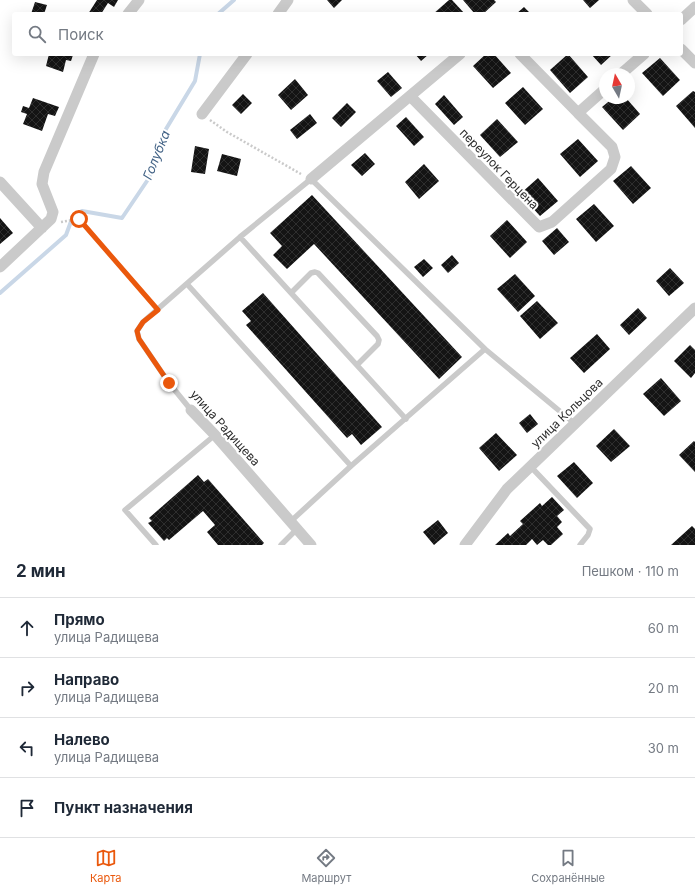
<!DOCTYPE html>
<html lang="ru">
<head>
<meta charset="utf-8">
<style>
  :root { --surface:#fff; --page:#f2f2f3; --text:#1f2937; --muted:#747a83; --line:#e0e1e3; --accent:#ea580c }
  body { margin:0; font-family:Inter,sans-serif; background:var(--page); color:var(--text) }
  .compass { position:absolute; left:599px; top:68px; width:36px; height:36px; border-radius:50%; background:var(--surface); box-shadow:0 4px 16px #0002; rotate:351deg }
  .stop { position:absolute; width:12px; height:12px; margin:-9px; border:3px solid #ea580c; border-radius:50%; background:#fff }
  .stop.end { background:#ea580c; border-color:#fff; box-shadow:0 1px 4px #0008 }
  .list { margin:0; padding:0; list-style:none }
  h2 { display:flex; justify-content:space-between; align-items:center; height:52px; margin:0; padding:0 16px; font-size:17px }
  h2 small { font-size:13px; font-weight:400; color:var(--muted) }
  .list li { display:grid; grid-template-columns:26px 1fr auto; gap:12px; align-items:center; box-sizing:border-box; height:60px; padding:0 16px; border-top:1px solid var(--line) }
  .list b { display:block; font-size:15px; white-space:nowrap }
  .list p { margin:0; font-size:13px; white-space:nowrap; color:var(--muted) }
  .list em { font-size:13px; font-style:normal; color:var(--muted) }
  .icon { flex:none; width:22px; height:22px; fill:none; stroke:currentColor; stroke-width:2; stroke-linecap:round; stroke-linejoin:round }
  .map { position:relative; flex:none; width:695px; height:545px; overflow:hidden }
  .search { position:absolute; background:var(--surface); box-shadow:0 4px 16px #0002; left:12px; right:12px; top:12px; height:44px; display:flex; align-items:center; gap:10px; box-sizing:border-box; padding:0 14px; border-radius:4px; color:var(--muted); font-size:15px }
  .sheet { height:292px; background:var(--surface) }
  nav { display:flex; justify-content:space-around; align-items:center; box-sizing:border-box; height:56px; border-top:1px solid var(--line); background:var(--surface); font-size:11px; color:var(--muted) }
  nav a { display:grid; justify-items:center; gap:2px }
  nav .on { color:var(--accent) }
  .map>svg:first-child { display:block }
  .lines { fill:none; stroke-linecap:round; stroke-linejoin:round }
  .stream { stroke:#c9d7e7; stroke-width:4 }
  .building { fill:url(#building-cross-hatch) }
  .path { stroke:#cacaca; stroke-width:2.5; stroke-dasharray:2 2; stroke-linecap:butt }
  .service { stroke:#cacaca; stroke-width:5.5 }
  .minor { stroke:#cacaca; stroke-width:11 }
  .route { stroke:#ea580c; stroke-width:5 }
  .labels { text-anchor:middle; stroke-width:4; stroke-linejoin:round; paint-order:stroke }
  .street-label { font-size:12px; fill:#2d2d2d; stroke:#fff }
  .water-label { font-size:13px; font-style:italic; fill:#436386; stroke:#fff }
</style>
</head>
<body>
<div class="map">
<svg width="695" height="545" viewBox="0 0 695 545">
  <defs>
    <pattern id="building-cross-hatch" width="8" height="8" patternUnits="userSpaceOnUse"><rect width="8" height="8" fill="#141414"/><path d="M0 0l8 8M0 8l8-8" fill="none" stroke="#2e2e2e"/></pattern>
  </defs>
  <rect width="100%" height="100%" fill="#fff"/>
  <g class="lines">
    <path class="stream" d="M218,14L234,0
      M0,293L66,235L73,216L82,211L122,218L149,178L166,129L195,81L200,54"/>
  </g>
  <path class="building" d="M97,0H118L114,7L108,3L101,14H88Z
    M327,0H342L334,8Z
    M449,0H452L465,14H433Z
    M463,0H494L496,2L483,14H475Z
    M583,0H599L590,8Z
    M35,2L47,5L44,14H31Z
    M524,7L531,14H516Z
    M49,54L55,56V54L73,55L71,61L66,60L63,72L46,66Z
    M415,54H429L421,61Z
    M486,54H494L511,73L493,88L473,66Z
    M568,54L588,77L570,93L550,70Z
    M591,54H613L601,65Z
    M660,58L680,80L663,96L642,73Z
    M388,72L402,88L391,97L377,81Z
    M295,79L308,95L291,110L278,95Z
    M523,87L543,109L525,125L505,103Z
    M693,91L695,92V128L676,106Z
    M243,94L252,103L241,114L232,105Z
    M444,95L463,117L454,125L435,104Z
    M33,98L59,107L55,116L48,114L42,131L23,124L27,114L21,112L23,106L29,108Z
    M613,98H626L640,114L623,130L602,107Z
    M347,103L356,112L341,127L332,118Z
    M310,114L317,123L297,139L290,130Z
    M406,117L424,137L414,146L396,126Z
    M497,119L518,142L500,157L480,135Z
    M578,139L598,161L580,177L560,154Z
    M195,146L209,149L205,174L191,172Z
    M365,153L375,164L362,176L351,165Z
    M222,154L241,159L237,176L217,171Z
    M424,164L439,181L419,199L405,182Z
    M631,166L651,188L633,204L613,181Z
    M538,178L558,201L540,216L520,194Z
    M312,195L462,357L439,379L314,244L287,269L273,255L282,246L270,233Z
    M594,204L614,226L596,242L576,219Z
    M0,218L13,233L0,244Z
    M507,220L527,242L510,258L490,236Z
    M557,228L569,242L554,255L542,241Z
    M452,255L459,263L448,273L441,265Z
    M424,259L433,268L423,277L414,267Z
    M670,268L684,283L669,296L656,281Z
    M515,274L535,296L518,312L497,289Z
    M263,293L382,427L361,445L352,434L347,438L246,325L251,321L242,311Z
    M537,301L558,323L540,339L520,316Z
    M638,308L647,318L629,335L620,325Z
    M597,334L610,349L584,373L570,358Z
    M690,345L695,350V373L691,378L674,361Z
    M661,378L681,401L664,416L643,394Z
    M530,414L538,424L527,433L519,423Z
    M614,429L630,446L611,462L596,446Z
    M496,433L517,455L499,471L479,448Z
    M694,441L695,442V472L679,455Z
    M574,462L593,483L577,498L557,476Z
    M198,475L204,482L208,479L264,543L262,545H218L207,532L215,525L203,511L169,540L167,538L164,541L148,523L152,521L149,518Z
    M552,497L564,510L557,516L562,522L557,527L563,534L551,545H548L543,540L537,545L532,539L526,545H495L508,533L510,536L523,524L520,521L540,503L542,506Z
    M438,520L448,533L434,545L423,532Z
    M692,526L695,529V545H671Z"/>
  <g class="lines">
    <path class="path" d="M210,120L227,132L301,174
      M61,222L79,219L153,304"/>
    <path class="service" d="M240,237L311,179L485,349L351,466L290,522
      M187,284L351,466
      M291,293L311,273L315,272L318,273L377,336L379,340L378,344L357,365
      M485,349L574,423
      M191,410L169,383L139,339L137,331L143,322L240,237L406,419
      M531,467L590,529L588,535L580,545
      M156,545L125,510L215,435
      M281,545L297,529"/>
    <path class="minor" d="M633,0L647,14
      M128,14L139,0
      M278,14L288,0
      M681,20L695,7
      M681,49L695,63
      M520,54L578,113L605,89
      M621,74L644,54
      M411,97L539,227L552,222L611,169L615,157L612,147L578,113
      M202,114L247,54
      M311,179L460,54
      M0,182L42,228
      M0,267L51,219L53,212L42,184L44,172L94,54
      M191,410L215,435L311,545
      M465,545L507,489L695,308"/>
  </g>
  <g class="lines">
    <path class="route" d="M79,219L158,310L143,322L137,331L139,339L169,383"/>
  </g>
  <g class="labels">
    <g class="street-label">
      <text transform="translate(499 169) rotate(46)" y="4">переулок Герцена</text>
      <text transform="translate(567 413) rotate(-44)" y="4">улица Кольцова</text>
      <text transform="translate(225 428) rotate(48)" y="4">улица Радищева</text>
    </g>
    <g class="water-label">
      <text transform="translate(156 155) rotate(-68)" y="5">Голубка</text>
    </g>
  </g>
</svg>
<svg class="compass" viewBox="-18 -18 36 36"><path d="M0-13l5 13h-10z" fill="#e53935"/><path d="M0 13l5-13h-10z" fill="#747a83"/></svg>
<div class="stop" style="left:79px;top:219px"></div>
<div class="stop end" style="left:169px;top:383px"></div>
<div class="search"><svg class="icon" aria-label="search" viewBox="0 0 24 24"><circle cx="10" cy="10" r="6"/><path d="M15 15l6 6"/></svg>Поиск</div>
</div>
<section class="sheet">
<h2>2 мин<small>Пешком · 110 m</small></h2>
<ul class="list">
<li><svg class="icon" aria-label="ahead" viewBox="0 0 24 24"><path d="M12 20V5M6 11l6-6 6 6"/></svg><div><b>Прямо</b><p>улица Радищева</p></div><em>60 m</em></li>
<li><svg class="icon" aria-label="right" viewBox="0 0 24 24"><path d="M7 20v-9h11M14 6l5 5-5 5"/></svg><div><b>Направо</b><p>улица Радищева</p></div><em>20 m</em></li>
<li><svg class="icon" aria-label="left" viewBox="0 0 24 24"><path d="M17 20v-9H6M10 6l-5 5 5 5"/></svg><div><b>Налево</b><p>улица Радищева</p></div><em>30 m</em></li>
<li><svg class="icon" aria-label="arrive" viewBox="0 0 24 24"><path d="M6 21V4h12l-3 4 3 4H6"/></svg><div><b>Пункт назначения</b></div></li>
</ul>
</section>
<nav>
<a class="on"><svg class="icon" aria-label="map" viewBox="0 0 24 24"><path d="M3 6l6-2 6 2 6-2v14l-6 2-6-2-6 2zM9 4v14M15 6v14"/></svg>Карта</a>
<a><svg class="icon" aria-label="directions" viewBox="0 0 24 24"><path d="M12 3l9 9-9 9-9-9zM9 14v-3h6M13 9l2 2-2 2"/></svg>Маршрут</a>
<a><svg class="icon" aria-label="saved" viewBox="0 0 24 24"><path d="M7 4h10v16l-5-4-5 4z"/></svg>Сохранённые</a>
</nav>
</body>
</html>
